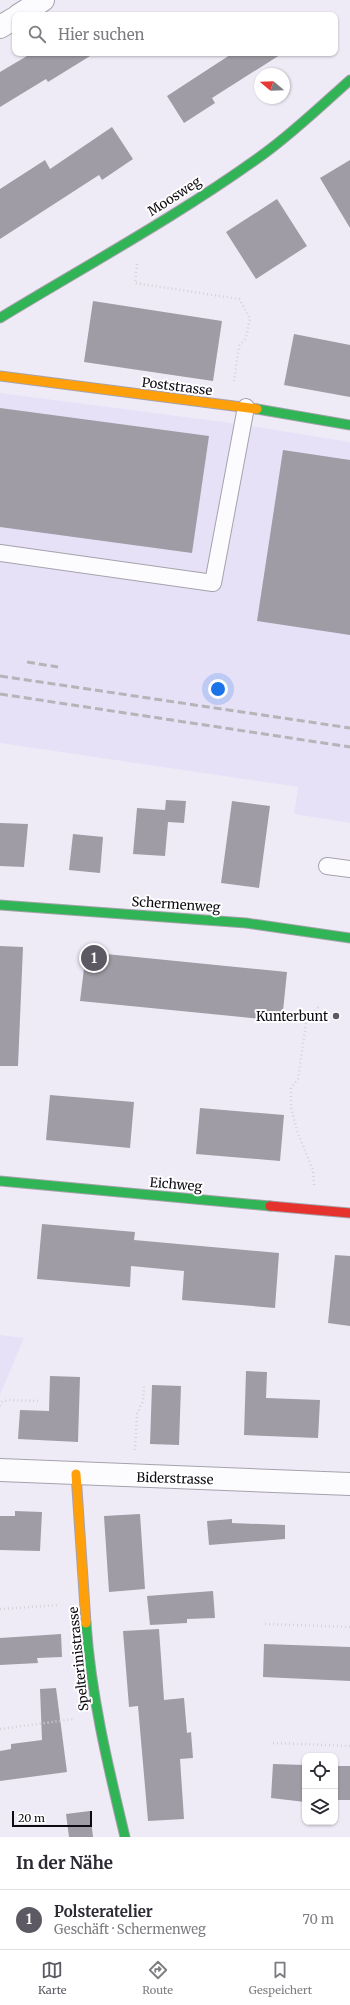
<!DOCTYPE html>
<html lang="de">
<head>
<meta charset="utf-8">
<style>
  :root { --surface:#fff; --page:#f7f7f7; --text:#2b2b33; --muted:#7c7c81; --line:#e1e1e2; --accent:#5c5962 }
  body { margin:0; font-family:Merriweather,serif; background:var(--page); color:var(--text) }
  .controls { position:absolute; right:12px; bottom:12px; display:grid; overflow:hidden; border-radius:8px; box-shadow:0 1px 3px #0004 }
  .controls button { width:36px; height:36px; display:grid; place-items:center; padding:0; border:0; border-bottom:1px solid var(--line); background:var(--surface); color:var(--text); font:20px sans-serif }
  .compass { position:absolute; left:254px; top:68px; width:36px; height:36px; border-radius:50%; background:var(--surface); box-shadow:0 1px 3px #0004; rotate:289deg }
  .scale { position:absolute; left:12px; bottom:10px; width:80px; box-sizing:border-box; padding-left:4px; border:2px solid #0d0a12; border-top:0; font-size:11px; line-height:14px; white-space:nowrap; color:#0d0a12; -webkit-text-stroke:3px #fff; paint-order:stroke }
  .you { position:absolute; left:218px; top:689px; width:14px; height:14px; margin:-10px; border:3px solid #fff; border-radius:50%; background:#1a73e8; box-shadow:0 0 0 6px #1a73e833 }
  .badge { display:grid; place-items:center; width:26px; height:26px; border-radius:50%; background:var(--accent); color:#fff; font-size:13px; font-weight:700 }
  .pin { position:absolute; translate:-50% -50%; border:2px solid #fff; box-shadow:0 1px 4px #0006 }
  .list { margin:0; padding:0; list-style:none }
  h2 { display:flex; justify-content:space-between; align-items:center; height:52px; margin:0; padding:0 16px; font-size:17px }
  h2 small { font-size:13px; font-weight:400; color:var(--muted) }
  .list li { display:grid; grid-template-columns:26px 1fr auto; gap:12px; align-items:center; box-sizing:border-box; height:60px; padding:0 16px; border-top:1px solid var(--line) }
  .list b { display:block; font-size:15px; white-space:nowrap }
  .list p { margin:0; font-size:13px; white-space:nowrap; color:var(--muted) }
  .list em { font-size:13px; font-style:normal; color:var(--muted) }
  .icon { flex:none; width:22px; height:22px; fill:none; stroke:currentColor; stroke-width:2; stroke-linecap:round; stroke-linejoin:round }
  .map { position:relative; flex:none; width:350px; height:1837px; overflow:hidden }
  .search { position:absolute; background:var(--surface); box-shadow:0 1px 3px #0004; left:12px; right:12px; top:12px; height:44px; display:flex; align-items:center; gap:10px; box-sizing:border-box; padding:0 14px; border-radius:8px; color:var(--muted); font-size:15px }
  .sheet { height:112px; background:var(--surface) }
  nav { display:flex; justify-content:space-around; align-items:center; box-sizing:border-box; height:56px; border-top:1px solid var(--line); background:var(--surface); font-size:11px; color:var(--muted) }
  nav a { display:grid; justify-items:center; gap:2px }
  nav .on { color:var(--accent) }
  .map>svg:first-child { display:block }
  .built { fill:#e7e1f8 }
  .building { fill:#9f9ca5 }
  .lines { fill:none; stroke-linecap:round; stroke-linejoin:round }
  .lane-casing { stroke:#a5a2ac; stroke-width:18 }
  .street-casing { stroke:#a5a2ac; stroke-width:24 }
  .fast-casing { stroke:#a5a2ac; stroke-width:11 }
  .slow-casing { stroke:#a5a2ac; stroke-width:11 }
  .jam-casing { stroke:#a5a2ac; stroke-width:11 }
  .path { stroke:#d4d3d8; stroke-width:2.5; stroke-dasharray:1 3; stroke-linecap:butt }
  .lane { stroke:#fcfcfe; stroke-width:16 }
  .street { stroke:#fcfcfe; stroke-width:22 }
  .fast { stroke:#30b455; stroke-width:9 }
  .slow { stroke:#ff9f0a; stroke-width:9 }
  .jam { stroke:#e5322d; stroke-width:9 }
  .rail { stroke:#b5b4b7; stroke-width:3; stroke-dasharray:8 4; stroke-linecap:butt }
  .poi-dot { fill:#5c5962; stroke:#fff; stroke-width:1.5 }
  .labels { text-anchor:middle; stroke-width:4; stroke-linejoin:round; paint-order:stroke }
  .street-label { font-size:13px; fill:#0d0a12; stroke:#fff }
  .poi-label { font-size:13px; fill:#0d0a12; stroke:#fff; text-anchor:end }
</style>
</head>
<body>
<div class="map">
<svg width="350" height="1837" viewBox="0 0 350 1837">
  <rect width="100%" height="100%" fill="#eeebf7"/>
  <path class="built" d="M0,393L239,424L350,442V823L294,814L298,787L0,743Z
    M0,1335L24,1338L0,1395Z"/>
  <path class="building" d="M32,53H95L48,82L46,79L0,107V72Z
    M233,53H283L212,98L215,103L184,123L167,96Z
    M112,127L133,159L102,180L99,175L0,239V189L45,160L50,169Z
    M350,160V228L320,178Z
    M277,199L307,246L256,279L226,232Z
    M93,301L222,321L213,381L84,362Z
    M294,334L350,345V397L284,385Z
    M0,408L209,436L192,553L0,527Z
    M283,450L350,460V635L257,621Z
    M166,800L186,801L184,823L168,822L165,856L133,854L137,808L165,810Z
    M232,801L270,806L259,888L221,883Z
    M0,823L28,824L24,867L0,866Z
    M73,834L103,837L100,873L69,870Z
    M0,946L23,947L18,1066H0Z
    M86,952L287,972L282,1021L80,1001Z
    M50,1095L134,1102L130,1148L46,1140Z
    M200,1108L284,1115L280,1161L196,1154Z
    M42,1224L135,1232L134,1240L279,1253L275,1308L182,1300L184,1271L131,1266L130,1287L37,1279Z
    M335,1255L350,1256V1326L328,1323Z
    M246,1371L267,1372L266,1398L320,1400L318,1438L244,1435Z
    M50,1376L80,1377L78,1442L18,1439L20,1410L49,1411Z
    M152,1385L181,1386L179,1445L150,1444Z
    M15,1511L42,1512L40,1551L0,1550V1516H15Z
    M140,1514L145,1589L109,1592L104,1516Z
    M232,1519V1523L285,1525V1539L209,1545L207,1521Z
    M213,1591L215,1618L187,1619V1623L150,1625L147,1596Z
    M159,1629L164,1700L184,1698L187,1733L191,1732L193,1758L180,1759L184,1819L148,1821L138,1706L129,1707L123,1631Z
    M61,1634L62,1657L37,1658L38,1663L0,1665V1638Z
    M264,1644L350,1647V1681L263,1677Z
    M56,1688L67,1772L0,1781V1751L11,1749V1744L42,1740L40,1689Z
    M273,1764L305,1765V1802L271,1798Z
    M335,1766H350V1800H335Z
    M90,1811L93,1837H69L66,1814Z"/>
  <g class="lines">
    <defs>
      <path id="lane" d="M0,553L213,583L246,407
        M327,866L350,869"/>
      <path id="street" d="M19,15L43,0
        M0,27L15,18
        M0,1470L350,1484"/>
      <path id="fast" d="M0,318C89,264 181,214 265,153C295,131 322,105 350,80
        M257,409L350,425
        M0,905L246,923L350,938
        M0,1181L270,1206
        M86,1623C91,1696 108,1766 125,1837"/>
      <path id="slow" d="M0,376L257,409
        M76,1474L86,1623"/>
      <path id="jam" d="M270,1206L350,1213"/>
    </defs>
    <use href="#lane" class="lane-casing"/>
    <use href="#street" class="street-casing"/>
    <use href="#fast" class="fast-casing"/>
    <use href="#slow" class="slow-casing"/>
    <use href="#jam" class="jam-casing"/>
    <path class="path" d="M137,264L135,283L239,299L250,318L246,338L239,346L234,381
      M314,1185L313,1170L297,1131L291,1107V1088L298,1079L306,1023L320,1005
      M0,1406L2,1402L8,1400L38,1401
      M135,1450L137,1414L143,1401L144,1385
      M0,1609L60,1605
      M265,1624L350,1627
      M0,1729L75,1719
      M273,1743L350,1746"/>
    <use href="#lane" class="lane"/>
    <use href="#street" class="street"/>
    <use href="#fast" class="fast"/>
    <use href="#slow" class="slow"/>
    <use href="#jam" class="jam"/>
    <path class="rail" d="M27,662L58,667
      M0,676L350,728
      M0,694L350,747"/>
  </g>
  <circle class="poi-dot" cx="336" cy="1016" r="4"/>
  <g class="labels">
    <g class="street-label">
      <text transform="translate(174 196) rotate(-33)" y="5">Moosweg</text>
      <text transform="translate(177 386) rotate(7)" y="5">Poststrasse</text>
      <text transform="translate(176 904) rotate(4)" y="5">Schermenweg</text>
      <text transform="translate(176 1184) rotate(5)" y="5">Eichweg</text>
      <text transform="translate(175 1478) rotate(2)" y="5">Biderstrasse</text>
      <text transform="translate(78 1659) rotate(-96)" y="5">Spelterinistrasse</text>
    </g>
    <g class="poi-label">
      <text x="328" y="1021">Kunterbunt</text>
    </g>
  </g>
</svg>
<div class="controls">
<button><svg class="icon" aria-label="locate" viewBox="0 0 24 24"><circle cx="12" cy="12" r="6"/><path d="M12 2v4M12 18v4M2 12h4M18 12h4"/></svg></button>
<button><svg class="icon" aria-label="layers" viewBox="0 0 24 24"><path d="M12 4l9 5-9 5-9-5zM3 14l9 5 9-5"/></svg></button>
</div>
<svg class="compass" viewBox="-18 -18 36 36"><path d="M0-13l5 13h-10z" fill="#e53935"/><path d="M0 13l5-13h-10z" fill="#7c7c81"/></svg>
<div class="scale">20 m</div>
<div class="you"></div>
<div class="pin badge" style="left:94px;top:958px">1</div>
<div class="search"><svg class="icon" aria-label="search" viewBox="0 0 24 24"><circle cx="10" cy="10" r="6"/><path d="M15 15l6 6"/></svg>Hier suchen</div>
</div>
<section class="sheet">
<h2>In der Nähe<small></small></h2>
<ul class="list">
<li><span class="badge">1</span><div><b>Polsteratelier</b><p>Geschäft · Schermenweg</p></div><em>70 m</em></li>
</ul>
</section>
<nav>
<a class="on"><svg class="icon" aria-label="map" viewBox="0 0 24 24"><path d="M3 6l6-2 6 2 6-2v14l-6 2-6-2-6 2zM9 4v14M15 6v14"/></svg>Karte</a>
<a><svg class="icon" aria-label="directions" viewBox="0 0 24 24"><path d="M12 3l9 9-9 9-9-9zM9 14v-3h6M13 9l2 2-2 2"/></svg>Route</a>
<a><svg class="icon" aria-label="saved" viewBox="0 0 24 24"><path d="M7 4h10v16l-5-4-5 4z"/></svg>Gespeichert</a>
</nav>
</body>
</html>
